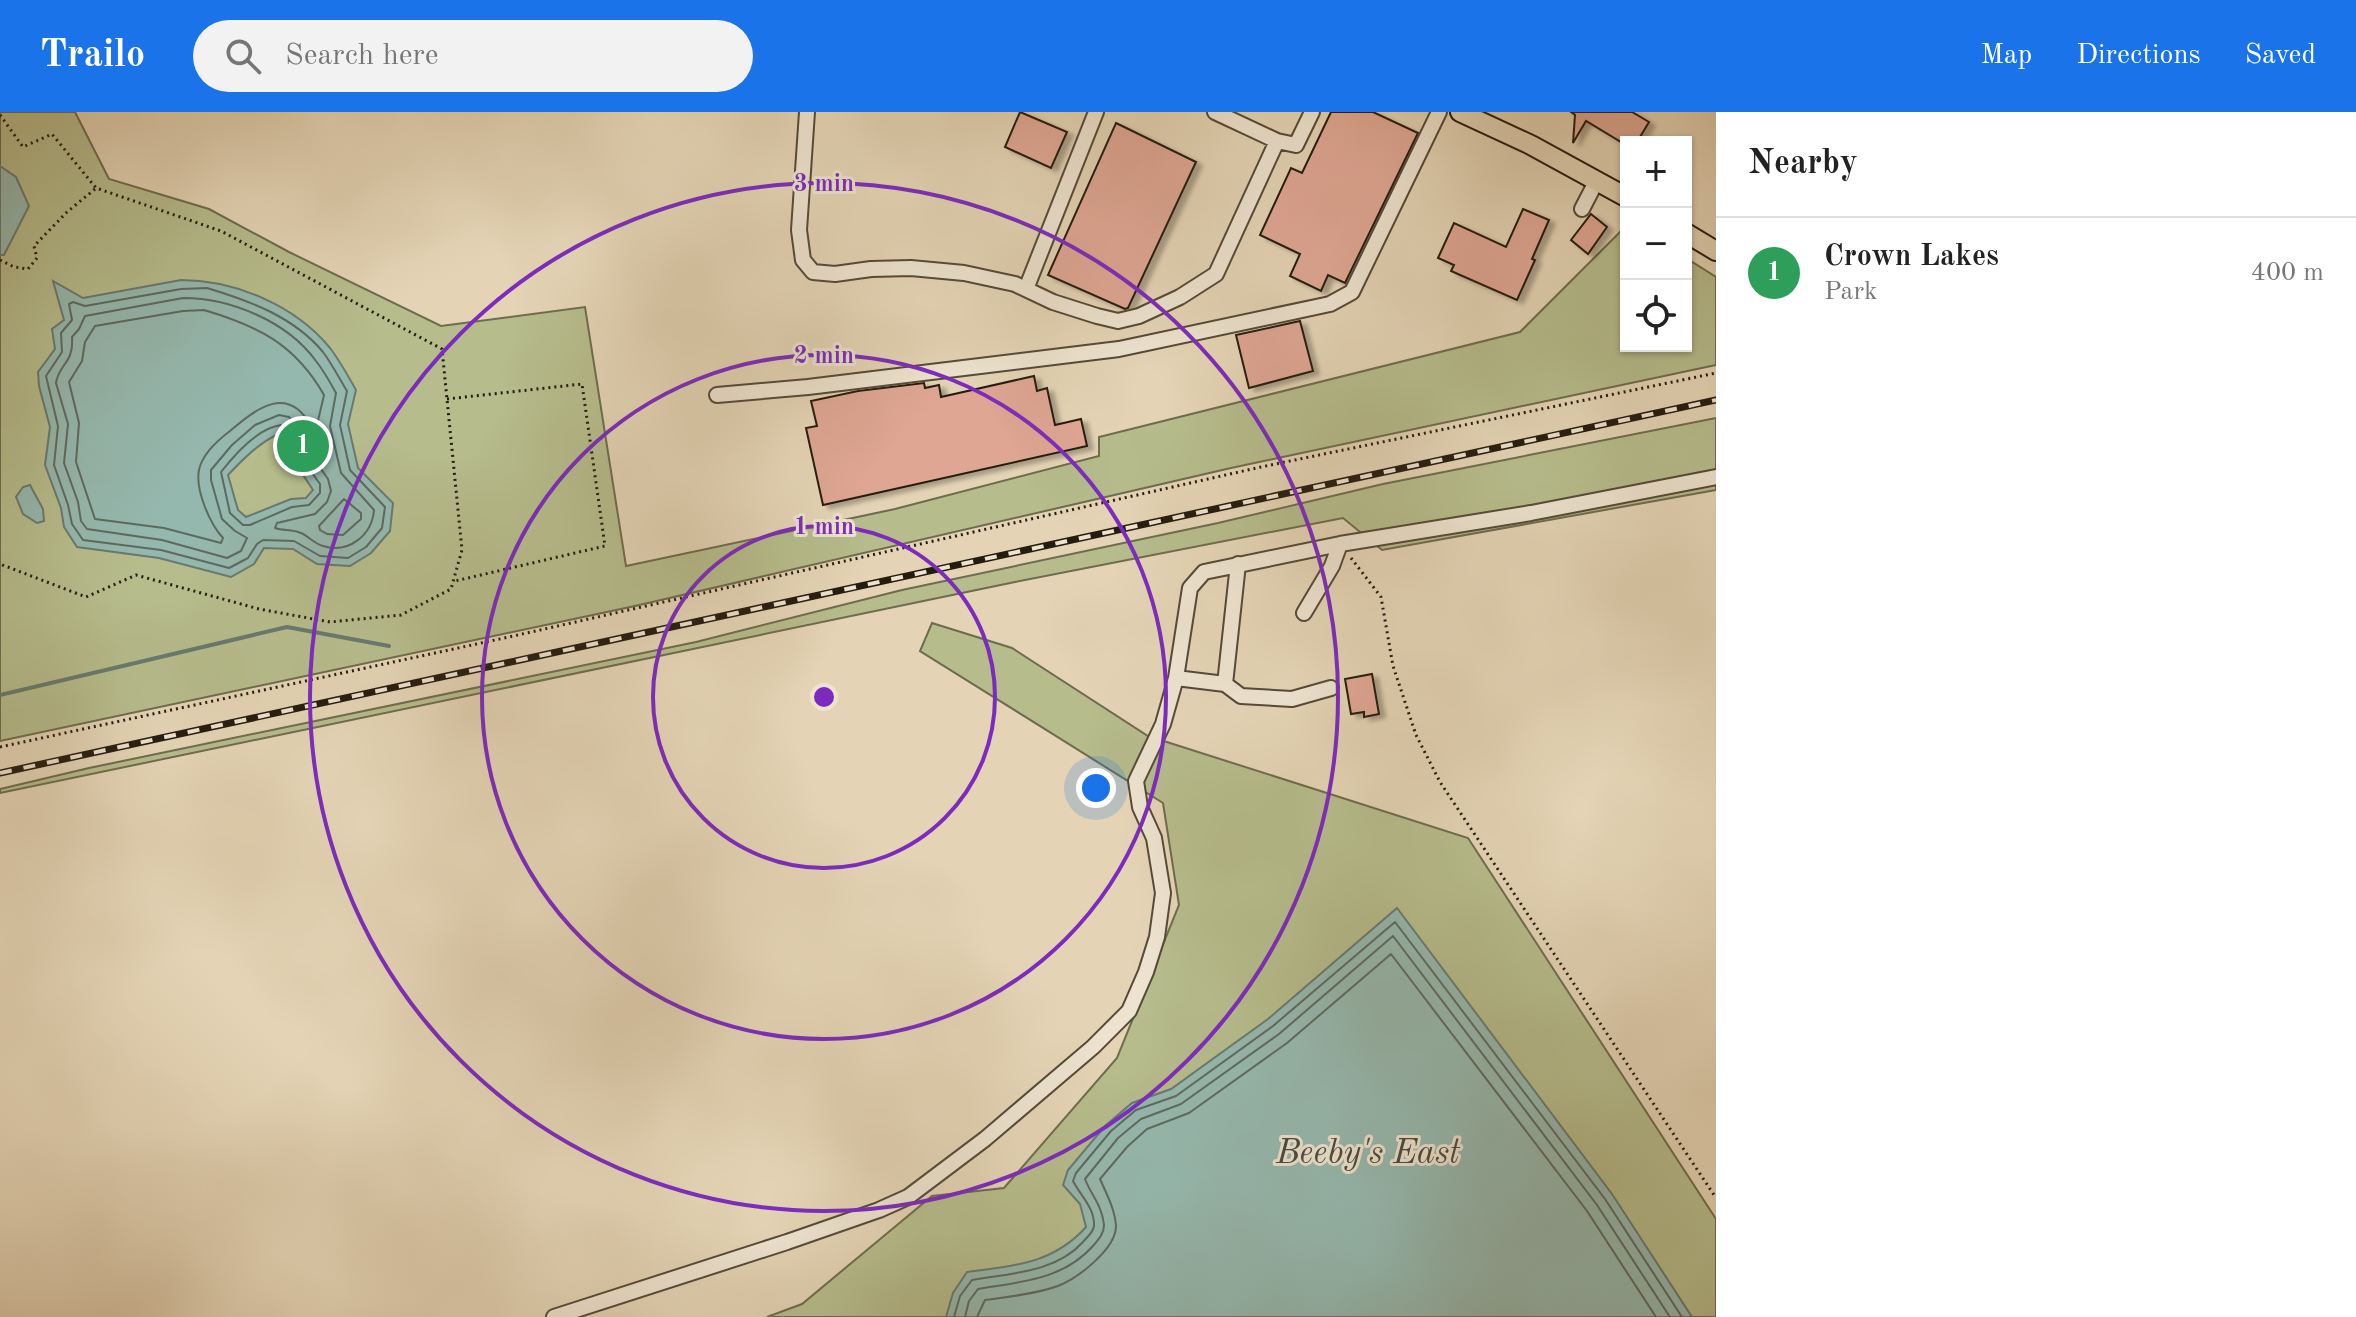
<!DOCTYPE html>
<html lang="en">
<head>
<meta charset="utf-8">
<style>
  :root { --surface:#fff; --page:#f2f2f2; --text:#222; --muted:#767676; --line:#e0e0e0; --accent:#1a73e8 }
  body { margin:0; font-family:"Old Standard TT",serif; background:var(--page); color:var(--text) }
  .controls { position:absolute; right:24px; top:24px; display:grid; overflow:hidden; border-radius:0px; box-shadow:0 2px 6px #0004 }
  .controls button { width:72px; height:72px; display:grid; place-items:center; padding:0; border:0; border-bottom:2px solid var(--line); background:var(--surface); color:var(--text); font:40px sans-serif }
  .you { position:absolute; left:1096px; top:676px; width:28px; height:28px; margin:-20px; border:6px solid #fff; border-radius:50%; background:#1a73e8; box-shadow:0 0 0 12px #1a73e833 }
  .badge { display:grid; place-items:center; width:52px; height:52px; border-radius:50%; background:var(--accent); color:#fff; font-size:26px; font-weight:700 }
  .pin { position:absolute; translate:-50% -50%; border:4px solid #fff; box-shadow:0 2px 8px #0006 }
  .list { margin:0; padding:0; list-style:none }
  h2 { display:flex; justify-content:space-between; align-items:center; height:104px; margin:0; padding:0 32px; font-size:34px }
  h2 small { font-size:26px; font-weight:400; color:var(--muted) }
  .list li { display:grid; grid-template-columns:52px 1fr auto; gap:24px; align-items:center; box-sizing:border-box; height:112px; padding:0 32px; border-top:2px solid var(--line) }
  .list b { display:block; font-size:30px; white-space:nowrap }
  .list p { margin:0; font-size:26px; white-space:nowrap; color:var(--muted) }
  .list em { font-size:26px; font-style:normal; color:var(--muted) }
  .icon { flex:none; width:44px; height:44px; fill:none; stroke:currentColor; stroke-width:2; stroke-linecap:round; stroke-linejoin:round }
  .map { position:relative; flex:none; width:1716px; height:1205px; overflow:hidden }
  header { display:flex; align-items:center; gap:48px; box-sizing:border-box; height:112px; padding:0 40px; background:var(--accent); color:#fff }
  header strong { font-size:38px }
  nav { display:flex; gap:44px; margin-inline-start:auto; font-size:28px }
  .search { width:560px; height:72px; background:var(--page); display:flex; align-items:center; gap:20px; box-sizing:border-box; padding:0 28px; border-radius:44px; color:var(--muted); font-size:30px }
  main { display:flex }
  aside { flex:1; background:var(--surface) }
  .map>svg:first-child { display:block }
  .green { fill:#b6bc8c; stroke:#6e6c4e; stroke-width:2 }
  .water { fill:#95b8ae; stroke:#687a6f; stroke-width:2; fill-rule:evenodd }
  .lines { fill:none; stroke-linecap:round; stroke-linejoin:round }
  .shore { stroke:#5d6a5f; stroke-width:2 }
  .stream { stroke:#687a6f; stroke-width:4 }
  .building { fill:#dea693; stroke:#251c10; stroke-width:2; filter:url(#shadow) }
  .minor-casing { stroke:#554a39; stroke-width:18 }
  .major-casing { stroke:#251c10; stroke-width:22 }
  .path { stroke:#251c10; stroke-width:3; stroke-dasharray:2 4; stroke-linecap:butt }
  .minor { stroke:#ede3cf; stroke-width:14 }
  .major { stroke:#e4d4b5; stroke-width:18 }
  .rail-casing { stroke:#251c10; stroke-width:7 }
  .rail { stroke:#ede3cf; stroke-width:4; stroke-dasharray:12; stroke-linecap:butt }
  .ring { fill:none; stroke:#7b2cbf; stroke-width:4 }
  .labels { text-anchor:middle; stroke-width:6; stroke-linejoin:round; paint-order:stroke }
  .water-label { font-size:34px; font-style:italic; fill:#474b3f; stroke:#ede3cf }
  .centre { fill:#7b2cbf; stroke:#ede3cf; stroke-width:4 }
  .ring-label { font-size:24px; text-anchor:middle; font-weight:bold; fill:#7b2cbf; stroke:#ede3cf; stroke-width:6; stroke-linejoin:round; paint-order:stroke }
</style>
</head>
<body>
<header>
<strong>Trailo</strong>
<div class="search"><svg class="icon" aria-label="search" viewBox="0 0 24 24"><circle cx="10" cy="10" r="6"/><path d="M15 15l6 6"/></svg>Search here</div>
<nav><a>Map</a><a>Directions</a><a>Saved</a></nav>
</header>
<main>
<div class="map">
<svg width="1716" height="1205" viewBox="0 0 1716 1205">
  <defs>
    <filter id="shadow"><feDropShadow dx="6" dy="3.5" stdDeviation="2" flood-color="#0004"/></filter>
  </defs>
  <rect width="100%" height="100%" fill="#e4d4b5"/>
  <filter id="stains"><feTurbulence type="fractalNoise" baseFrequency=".0025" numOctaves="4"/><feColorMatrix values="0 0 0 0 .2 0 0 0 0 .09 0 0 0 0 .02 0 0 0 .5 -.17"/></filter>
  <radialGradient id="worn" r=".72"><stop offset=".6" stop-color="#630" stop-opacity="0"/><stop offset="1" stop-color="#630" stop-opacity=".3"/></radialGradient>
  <path class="green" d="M0,0H75L109,67L209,97L289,140L441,214L585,195L626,454L895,397L1099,344V325L1520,220L1626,114V234H1686V146L1716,165V253L1231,356L635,494L0,629Z
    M1716,306V378L1382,438L1343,406L1015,470L0,681V677L89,656L696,530L902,478L1218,411L1383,372Z
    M932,511L1012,536L1148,624L1468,726L1716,1107V1205H767L802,1192L932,1084L1004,1076L1117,946L1179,793L1163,691L920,539Z"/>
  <path class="water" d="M0,54L16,65L29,94L4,143H0Z
    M181,168C234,168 295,193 330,236C340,249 348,264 356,278L348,312L358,356L393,391L390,419L371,441L350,454L317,452L293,437L264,436L254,452L231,465L159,446L77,435L64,415L61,396L45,353L50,315L39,274L38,260L55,237L52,217L64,208L53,169L83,186ZM280,321L293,348L313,378L306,386L291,387L246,405L238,398L228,363C244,346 259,331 280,321Z
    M30,373L43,397L44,409L37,411L23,402L16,385L23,375Z
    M1397,796L1612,1082L1692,1205H946L953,1181L967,1160C1013,1154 1053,1152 1086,1115L1080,1092L1063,1073L1068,1058L1105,1014L1132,991L1171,977L1268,907Z"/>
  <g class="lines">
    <path class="shore" d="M207,176C250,189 294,205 323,240C332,252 339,266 347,279L340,313L350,358L385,395L382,416L366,435L348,446L320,444L294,429L263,428L257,432L248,446L229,456L161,438L83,428L72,412L68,393L54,353L58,314L46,264L62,240L61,221L72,208L69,192L73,190L85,194L181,177Z
      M183,186C230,186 287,209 316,249C324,259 330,270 336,281L330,314L341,361L374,398C372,423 349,442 323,434C315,432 308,424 301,421C292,417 283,419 275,416L277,411L315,402L327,390L331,379L328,367L309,340L296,312L289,305L279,303L255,313L232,333L211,358V368L222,407L235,419L247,426L241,439L227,446L162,428L87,417L81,409L78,390L64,351L68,312L56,271C59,251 74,252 72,225L79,217L85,204Z
      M204,198C258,214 295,232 324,283L317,313L311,314C288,272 257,296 230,319C218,328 202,343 199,358C195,378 210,412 223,426L221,431L164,416L95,407L76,350L79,311L69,270L82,249L85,230L95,214L183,199Z
      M281,313L288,318L300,344L320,372V381L309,393L292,395L250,413H243L230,401L221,360C235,342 258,316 281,313Z
      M344,387L361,401V407L343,423L327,422L320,418L319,414Z
      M954,1205L960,1184L972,1168C1010,1161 1055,1161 1083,1130C1087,1125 1093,1121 1094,1114C1095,1096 1080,1083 1073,1069L1076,1061L1111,1019L1136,998L1176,984L1273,914L1395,810L1605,1087L1682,1205
      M965,1205L969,1189L978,1177C1019,1170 1063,1168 1093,1134C1098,1128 1104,1122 1104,1113C1102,1093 1091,1083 1085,1067L1118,1026L1141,1007L1181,992L1279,922L1393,824L1597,1093L1670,1205
      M977,1205L985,1188C1008,1185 1035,1182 1058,1174C1078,1166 1116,1137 1116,1114C1115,1097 1106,1081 1100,1067L1127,1035L1147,1017L1189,1001L1287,931L1391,842L1587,1099L1656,1205"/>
    <path class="stream" d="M0,583L287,515L389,534"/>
  </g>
  <path class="building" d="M1020,0L1067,20L1051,56L1005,35Z
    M1331,0H1373L1418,21L1345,171L1328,163L1321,179L1290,164L1300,142L1260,123L1291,56L1302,61Z
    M1571,0H1632L1649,10L1637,30H1621L1586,9L1573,31L1575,3Z
    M1116,11L1196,50L1128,196L1125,197L1048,163Z
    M1523,97L1549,108L1532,147L1535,148L1517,188L1451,159L1454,153L1438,146L1454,111L1506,135Z
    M1591,102L1607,115L1588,142L1571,128Z
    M1300,209L1313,259L1249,276L1236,223Z
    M1034,264L1037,279L1047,276L1055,313L1081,307L1087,334L823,393L806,316L817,314L811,289L858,279L924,271L925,276L939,273L941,285Z
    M1372,562L1379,602L1364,605V600L1351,602L1345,567Z"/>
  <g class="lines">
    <defs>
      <path id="minor" d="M807,0L799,118L803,148L813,160L835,162L871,157L911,156L964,161L1015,172L1053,190L1097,204L1118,209L1139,204L1180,185L1216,162L1277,29L1296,33L1312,0
        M1215,0L1277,29
        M1582,97L1597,68
        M1026,177L1096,0
        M717,283L808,275L1119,237L1330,192L1352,180L1439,0
        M1238,452L1225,572L1176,566L1190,476L1204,460L1340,432L1531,401L1716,365
        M1304,501L1332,454L1340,432
        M1225,572L1241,584L1292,587L1331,576
        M554,1205L787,1130L879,1098L908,1085L985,1027L1093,935L1129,899L1146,860L1157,825L1163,781L1154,726L1140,695L1136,669L1163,612L1176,566"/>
      <path id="major" d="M1460,0L1531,33L1626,85
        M1686,121L1716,139"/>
    </defs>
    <use href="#minor" class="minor-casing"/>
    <use href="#major" class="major-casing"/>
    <path class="path" d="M0,3L23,35L52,22L96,76L221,119L442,237L462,438L451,477L401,503L330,510L259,497L136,463L86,485L0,452
      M0,148L14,155L28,157L37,146L34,134L67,100L95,77
      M447,287L582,272L605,434L455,469
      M1351,446L1381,485L1393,554L1416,623L1440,670L1716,1086
      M0,635L509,525L1261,355L1716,261"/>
    <use href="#minor" class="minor"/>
    <use href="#major" class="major"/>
    <defs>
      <path id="rail" d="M0,661L1716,288"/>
    </defs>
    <use href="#rail" class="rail-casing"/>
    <use href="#rail" class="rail"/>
  </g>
  <g class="ring">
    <circle cx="824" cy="585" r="171"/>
    <circle cx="824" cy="585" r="342"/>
    <circle cx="824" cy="585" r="514"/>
  </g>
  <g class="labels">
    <g class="water-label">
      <text x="1368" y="1051">Beeby's East</text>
    </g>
  </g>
  <circle cx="824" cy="585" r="12" class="centre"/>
  <g class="ring-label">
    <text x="824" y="79">3 min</text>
    <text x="824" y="251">2 min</text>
    <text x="824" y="422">1 min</text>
  </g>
  <rect width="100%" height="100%" filter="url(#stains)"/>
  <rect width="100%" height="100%" fill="url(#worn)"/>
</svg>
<div class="controls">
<button>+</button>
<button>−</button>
<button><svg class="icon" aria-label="locate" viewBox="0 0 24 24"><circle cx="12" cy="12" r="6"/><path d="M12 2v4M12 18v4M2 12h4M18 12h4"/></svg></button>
</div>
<div class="you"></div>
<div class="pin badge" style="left:303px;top:334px;background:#2e9e5b">1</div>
</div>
<aside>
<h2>Nearby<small></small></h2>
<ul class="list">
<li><span class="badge" style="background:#2e9e5b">1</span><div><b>Crown Lakes</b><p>Park</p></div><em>400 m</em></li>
</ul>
</aside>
</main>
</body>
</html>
